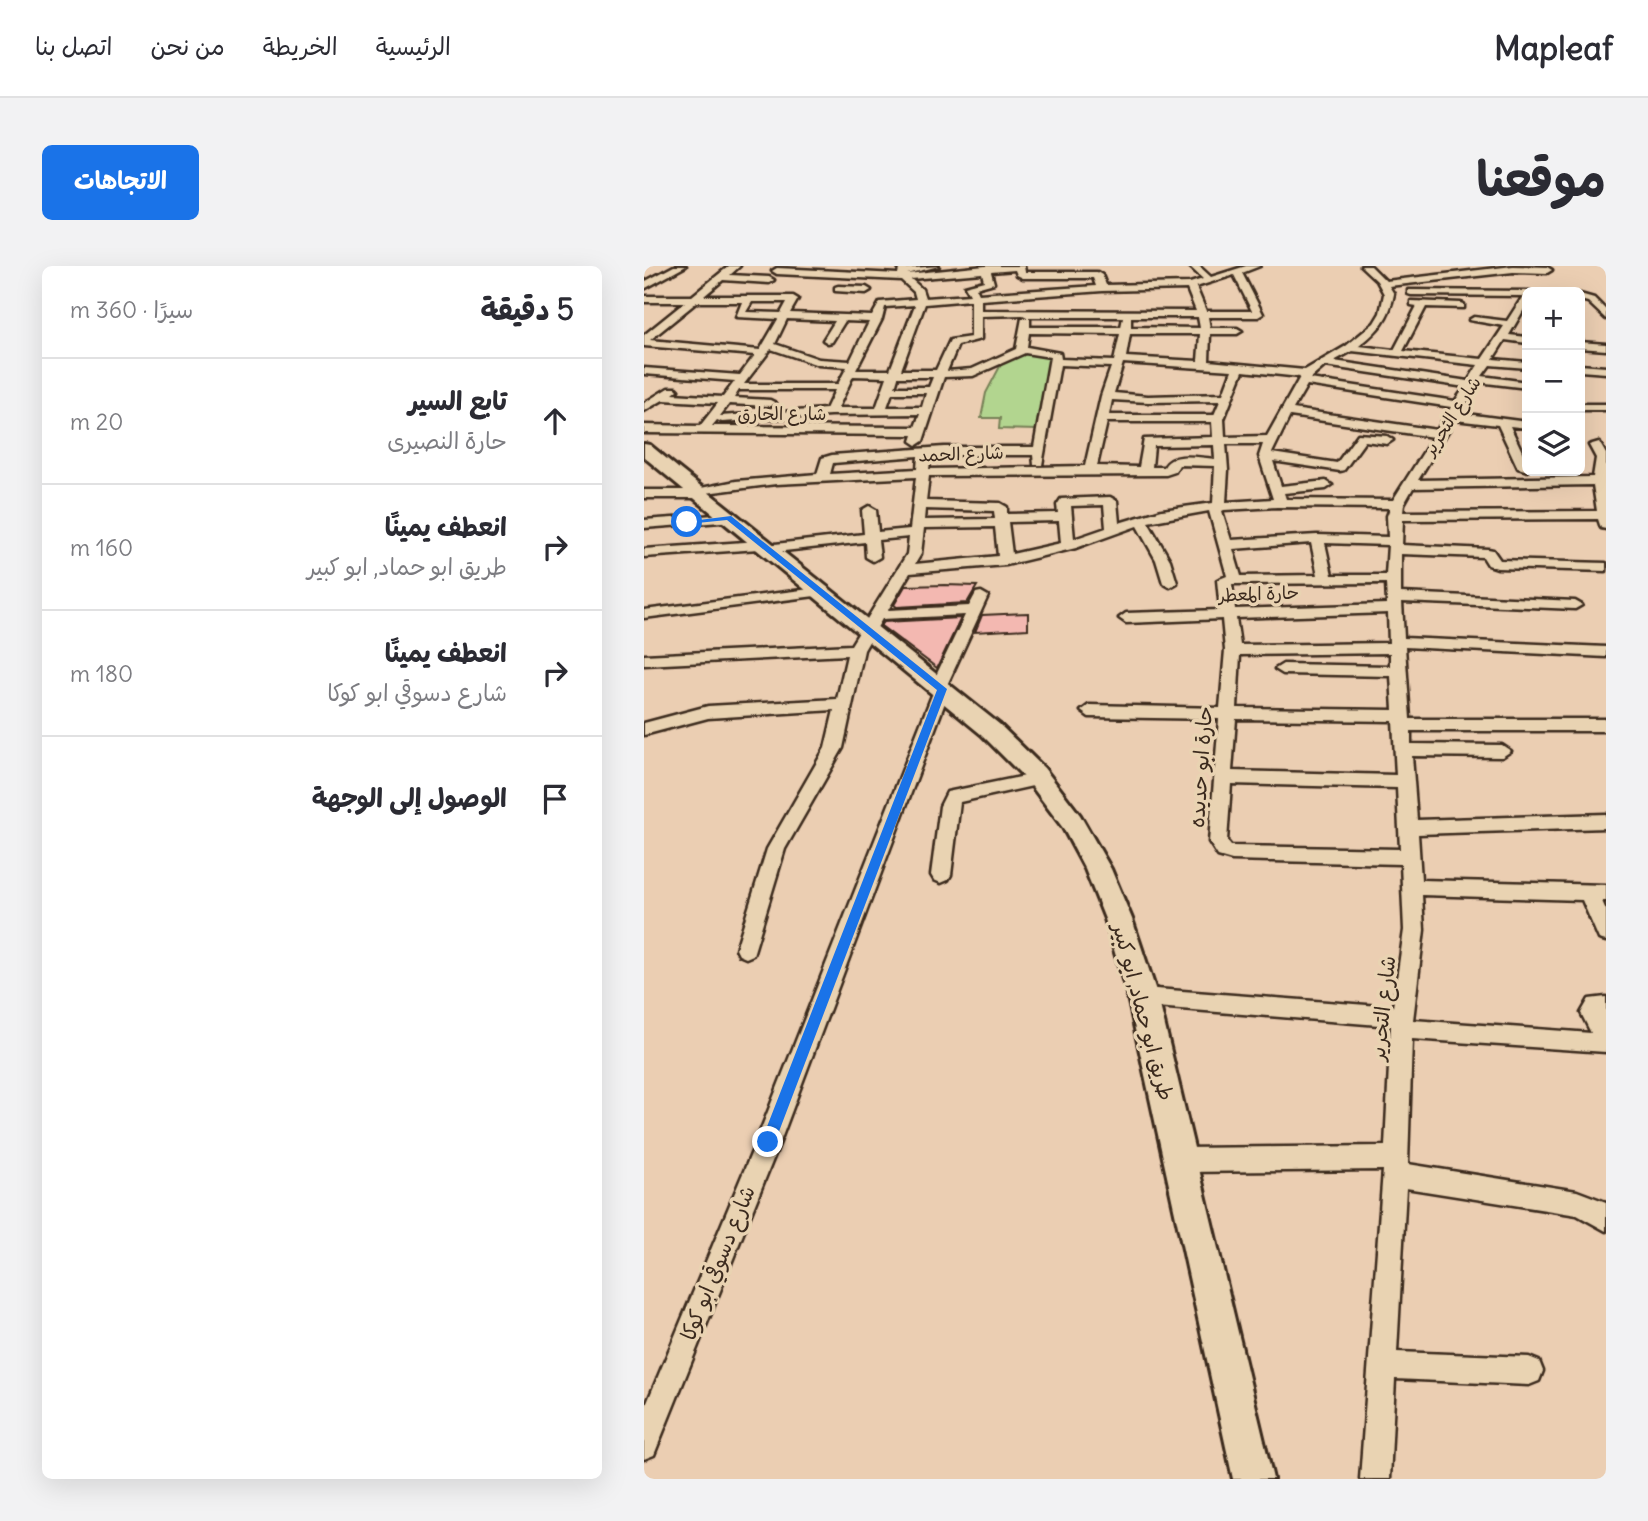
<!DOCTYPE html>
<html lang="ar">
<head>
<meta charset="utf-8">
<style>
  :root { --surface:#fff; --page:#f2f2f3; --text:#2b2b33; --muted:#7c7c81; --line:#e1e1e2; --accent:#1a73e8 }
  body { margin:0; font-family:Delius,"Playpen Sans Arabic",sans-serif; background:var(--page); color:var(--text); direction:rtl }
  .controls { position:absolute; right:21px; top:21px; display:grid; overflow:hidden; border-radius:10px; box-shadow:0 7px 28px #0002 }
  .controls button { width:63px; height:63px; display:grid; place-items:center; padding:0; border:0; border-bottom:2px solid var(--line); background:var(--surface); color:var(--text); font:35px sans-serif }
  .stop { position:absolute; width:21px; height:21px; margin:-16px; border:5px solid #1a73e8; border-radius:50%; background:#fff }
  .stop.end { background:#1a73e8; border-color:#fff; box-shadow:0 2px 7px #0008 }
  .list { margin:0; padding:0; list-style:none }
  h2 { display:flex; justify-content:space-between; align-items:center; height:91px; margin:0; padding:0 28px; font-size:30px }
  h2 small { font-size:23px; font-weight:400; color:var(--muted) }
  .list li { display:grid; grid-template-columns:46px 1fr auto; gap:21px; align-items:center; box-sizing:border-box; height:126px; padding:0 28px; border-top:2px solid var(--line) }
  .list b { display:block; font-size:26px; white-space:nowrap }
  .list p { margin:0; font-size:23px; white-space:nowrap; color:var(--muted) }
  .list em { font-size:23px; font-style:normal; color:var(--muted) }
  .icon { flex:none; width:38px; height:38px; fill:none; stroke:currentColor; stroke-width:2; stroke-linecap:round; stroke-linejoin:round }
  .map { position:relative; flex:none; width:962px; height:1213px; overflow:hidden; direction:ltr; border-radius:10px }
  header { display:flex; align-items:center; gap:42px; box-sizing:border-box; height:98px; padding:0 35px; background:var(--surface); border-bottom:2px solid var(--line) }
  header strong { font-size:33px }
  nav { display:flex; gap:38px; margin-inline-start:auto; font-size:24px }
  .intro { display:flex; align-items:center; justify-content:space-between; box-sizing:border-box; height:168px; padding:0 42px }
  h1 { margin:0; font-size:49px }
  .button { padding:18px 32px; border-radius:10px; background:var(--accent); color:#fff; font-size:24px; font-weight:700 }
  main { display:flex; gap:42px; padding:0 42px }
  aside { flex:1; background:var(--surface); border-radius:10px; box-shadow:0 7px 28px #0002 }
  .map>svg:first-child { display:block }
  .green { fill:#b2d58f; stroke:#768056; stroke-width:2 }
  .building { fill:#f3b8b1; stroke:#3b2a1e; stroke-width:2 }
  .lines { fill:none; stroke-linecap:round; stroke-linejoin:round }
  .street-casing { stroke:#3b2a1e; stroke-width:5 }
  .secondary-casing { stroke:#3b2a1e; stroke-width:6 }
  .street { fill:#e9d3b2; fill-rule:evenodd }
  .secondary { fill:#e9d3b2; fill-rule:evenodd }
  .route { fill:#1a73e8 }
  .labels { text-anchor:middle; stroke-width:7; stroke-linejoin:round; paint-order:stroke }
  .far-street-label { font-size:18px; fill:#3b2a1e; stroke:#e9d3b2 }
  .street-label { font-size:21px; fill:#3b2a1e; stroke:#e9d3b2 }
</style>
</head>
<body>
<header>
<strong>Mapleaf</strong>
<nav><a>الرئيسية</a><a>الخريطة</a><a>من نحن</a><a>اتصل بنا</a></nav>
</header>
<div class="intro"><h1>موقعنا</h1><a class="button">الاتجاهات</a></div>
<main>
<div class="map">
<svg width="962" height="1213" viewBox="0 0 962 1213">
  <rect width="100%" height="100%" fill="#ebceb2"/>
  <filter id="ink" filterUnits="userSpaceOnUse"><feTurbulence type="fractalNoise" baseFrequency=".0143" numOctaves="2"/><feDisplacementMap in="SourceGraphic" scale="14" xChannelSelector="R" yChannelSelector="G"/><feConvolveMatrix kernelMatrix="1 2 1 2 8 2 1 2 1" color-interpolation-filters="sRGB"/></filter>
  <g filter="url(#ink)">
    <path class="green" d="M363,87L408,88L393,164L355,163L356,152H337L342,127Z"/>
    <path class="building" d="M301,319L333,320L323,337L253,341L250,339L261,320Z
      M384,347V363L331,366L338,349Z
      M317,352L293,402L237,360L240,356Z"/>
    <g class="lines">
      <defs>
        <path id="street" d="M30,0H42L0,23V16Z
          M85,0H96L86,9L125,11L130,14L125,17L79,14L60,30H149L154,33L146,47L228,50L236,36L272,33L270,26L257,14L133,8L128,5L133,2L254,8L255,3L295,0L263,8L341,0H380L381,6H453L458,9L462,19L546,17L559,13L545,0H555L567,11L602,0H616L598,7L619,48L614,51H564L566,62H593L598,65L593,68H566L565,95L661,104L702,80L730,57L736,47L740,28L733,15L717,0H727L742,15L869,0L903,1L908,4L903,7L869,6L745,20L750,28C745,53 735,64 715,80L750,84L773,40L767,39V35L817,37L820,38V42L782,41L759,85L838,93L860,60L825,54L830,51L863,55L879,30L767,29L764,28V24L886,25L883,26V38L865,69L883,71V77L861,74L849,93L883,96V102L846,99L838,110L883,116V122L834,116L836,119L815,147L883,156V162L866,160L883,196L884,205L874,202L854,159L811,154L774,214L949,211L952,192L945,179L955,176L962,188V263L957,262L954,253L759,254L758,279L844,283L849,284L856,294L962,297V305L853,302L844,299L839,291L757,288V327L931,335L938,339L931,343L758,336L760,372L962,381V391L761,381L766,453H962V465H767V478L858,479L867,485L858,491L768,490L773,554L962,548V562L774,568L777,614L962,619V635H958L962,644V675L955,673L938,634L778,629L780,664L769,754L947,767L937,747L945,733L962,731V786L768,773L764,898L933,925L962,936V965L933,949L762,922L753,1086L885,1091L895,1095L899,1105L895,1115L885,1119L751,1113L746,1213H716L739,904L537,906L528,902L525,894L528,886L537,882L741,880L747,760L499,740L491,737L488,731L491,725L499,722L749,741L760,664L757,598L588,594L574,590L565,576L575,453L445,451L437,445L445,439L576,442L581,384L578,353L482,357L475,352L482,347L576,344L573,314L583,310L565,245L504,256L526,294L533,317L526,321L519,317L512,294L493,260L432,282L362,299L266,307L244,344L325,340L332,327L337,326L344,330L303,419L306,423L136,876L10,1189L0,1193V1144L112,876L290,424L287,420L321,349L238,353L220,384L199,482L141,583L109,689L102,692L95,689L92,683L123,583L181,482L190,444L64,452L0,469V457L64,440L193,433L203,389L0,399V389L207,379L263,288L265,271L234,274L236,291L229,295L222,291L221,276L122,287L115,283L0,291V283L115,275L122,279L220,268L218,244L225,240L232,244L234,266L266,263L272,211L132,218L62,227L56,232H0V224H47L92,215L173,208L178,192L188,189L300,181H390L406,91L381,87L329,110L300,111L279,175L273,179L267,175L269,169L0,167V159L56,160L74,137L19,134L0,145V137L24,122H32L34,124L29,128L79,131L91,115L0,108V102L96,109L111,89L0,80V69L41,36H0V30H48ZM371,4L373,9L379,12H449L452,20L335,28L332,22L350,17L347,6ZM338,7L340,15L321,20L326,29L281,32L278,23L267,13ZM590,9L608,45H562L552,21ZM543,23L552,45L337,44V34L458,25ZM327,34V71L306,74L292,104H257L281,38ZM53,36H98L92,51L134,53L116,84L6,74ZM108,36H143L137,47L102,46ZM271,39L246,104H212L238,53L241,41ZM379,49L383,51H479L477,61H386V52H378L372,83L328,103L303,105L314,79L337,73V50ZM487,51H554L556,62L487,61ZM143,53L191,55L179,74L184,77L188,76L201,55L225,56L206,95L175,93L131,78ZM385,67L476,68L470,95L417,93L416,87L383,81ZM486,68H556L554,95L482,91ZM127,83L174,99L203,101L194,118H100ZM708,85L834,99L824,115L690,95ZM479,97L588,104L579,128L504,130L470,127ZM416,99L467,101L457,130L441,200L285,203L287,190L300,189H389L390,199H398ZM681,100L821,121L811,135L666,113ZM599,105L656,111L623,170L581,171L580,153ZM209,110L243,111L232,142H194ZM254,111H289L285,121H251ZM663,119L807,141L793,164L649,143ZM95,124H191L182,143L76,150L85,138L126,140L132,137L126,134L90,132ZM248,127H282L278,141H243ZM468,134L504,136L576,135L570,149H465ZM276,148L271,161L68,160L73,154L78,156L186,149ZM646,150L789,171L749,234L642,233L640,227L682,223L688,219L682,215L637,220L629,195L696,205L700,204L721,175L743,178L749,174L743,170L714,168L693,197L628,187ZM463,156H568L569,171L500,173L495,201L453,200ZM582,178H619L615,190L629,233L582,236L584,204ZM570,179L571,193C555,192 529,185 520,201H508L510,180ZM274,190L273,203L186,208L189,197ZM535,199L571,200L569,237L518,244L475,257L473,235L466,231L417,233L413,239L414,247L363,248V241L356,237L282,235L285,210L522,209L531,206ZM949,219L953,245L759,246L760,238L769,222ZM460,239L462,262L430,273L427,240ZM633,241L746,242L743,250L744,271L673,269L587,274L578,245L580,244ZM281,243L350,245L351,253L280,254ZM415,255L417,277L368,288L364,256ZM351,261L354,290L271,298L277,288L280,262ZM667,277L674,309L597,310L589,283ZM681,277L744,279L742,309H688ZM742,317L743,338L591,343L588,318ZM744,347L745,377L596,379L592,352ZM746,387V400L639,398L631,403L639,408L747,410L749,444L593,442L596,389ZM592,453L749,455L752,509L588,505ZM587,518L753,522L756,583L587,580L583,575Z
          M194,20L222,21L227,24L222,27L191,25V21Z
          M936,28L950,32L962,44V53L944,36L936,34Z
          M936,76L962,78V84L936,82Z
          M936,99L962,101V107L936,105Z
          M936,138H962V144H936Z
          M85,248L90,249V255L0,262V254Z
          M174,322L181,326L179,329L0,352V344Z
          M396,507L402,509L405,513L402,517L316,536L307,609L304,614L297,617L290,614L287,609L296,540L303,526Z"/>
        <path id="secondary" d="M0,178L6,179L34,202L355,458L400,502L436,549L467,603L488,653L514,731L629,1213H589L484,731L461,653L441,603L419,562L383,514L338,469L0,191Z"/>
      </defs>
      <use href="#street" class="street-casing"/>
      <use href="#secondary" class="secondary-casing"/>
      <use href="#street" class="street"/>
      <use href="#secondary" class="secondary"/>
    </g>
  </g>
  <path class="route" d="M87,250L303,423L131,876L124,883L117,876L293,424L83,254L43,258L39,256Z"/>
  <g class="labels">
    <g class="far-street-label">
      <text x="138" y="154">شارع الحارق</text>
      <text transform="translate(808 150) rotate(-57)" y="6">شارع التحرير</text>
      <text transform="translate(317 188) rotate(-2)" y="6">شارع الحمد</text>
      <text transform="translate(615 328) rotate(-2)" y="6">حارة المعطر</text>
    </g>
    <g class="street-label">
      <text transform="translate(557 501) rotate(-86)" y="7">حارة ابو حديده</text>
      <text transform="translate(739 742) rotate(-84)" y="7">شارع التحرير</text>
      <text transform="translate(499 746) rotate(75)" y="7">طريق ابو حماد, ابو كبير</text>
      <text transform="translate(74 997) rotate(-68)" y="7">شارع دسوقي ابو كوكا</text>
    </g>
  </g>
</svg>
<div class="controls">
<button>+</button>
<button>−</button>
<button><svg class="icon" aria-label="layers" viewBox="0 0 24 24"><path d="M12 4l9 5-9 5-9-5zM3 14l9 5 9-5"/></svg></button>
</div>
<div class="stop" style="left:43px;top:256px"></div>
<div class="stop end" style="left:124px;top:876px"></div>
</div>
<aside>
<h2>5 دقيقة<small>سيرًا · 360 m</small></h2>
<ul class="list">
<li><svg class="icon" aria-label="ahead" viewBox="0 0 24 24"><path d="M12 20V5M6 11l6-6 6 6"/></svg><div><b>تابع السير</b><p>حارة النصيرى</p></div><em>20 m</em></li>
<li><svg class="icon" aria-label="right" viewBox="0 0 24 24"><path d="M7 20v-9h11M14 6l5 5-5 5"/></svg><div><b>انعطف يمينًا</b><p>طريق ابو حماد, ابو كبير</p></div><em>160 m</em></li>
<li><svg class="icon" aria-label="right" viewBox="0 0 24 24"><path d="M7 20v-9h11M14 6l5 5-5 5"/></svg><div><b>انعطف يمينًا</b><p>شارع دسوقي ابو كوكا</p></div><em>180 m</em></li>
<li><svg class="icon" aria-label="arrive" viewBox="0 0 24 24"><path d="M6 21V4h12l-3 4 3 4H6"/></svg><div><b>الوصول إلى الوجهة</b></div></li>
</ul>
</aside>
</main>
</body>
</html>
